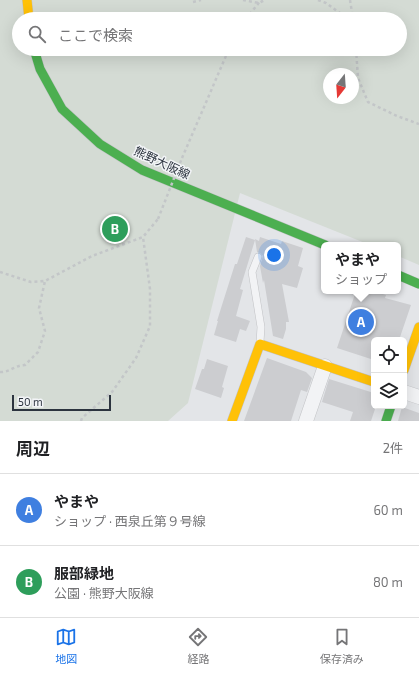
<!DOCTYPE html>
<html lang="ja">
<head>
<meta charset="utf-8">
<style>
  :root { --surface:#fff; --page:#f6f6f6; --text:#202124; --muted:#757577; --line:#e0e0e0; --accent:#1a73e8 }
  body { margin:0; font-family:"Exo 2","Noto Sans JP",sans-serif; background:var(--page); color:var(--text) }
  .controls { position:absolute; right:12px; bottom:12px; display:grid; overflow:hidden; border-radius:6px; box-shadow:0 4px 16px #0002 }
  .controls button { width:36px; height:36px; display:grid; place-items:center; padding:0; border:0; border-bottom:1px solid var(--line); background:var(--surface); color:var(--text); font:20px sans-serif }
  .compass { position:absolute; left:323px; top:68px; width:36px; height:36px; border-radius:50%; background:var(--surface); box-shadow:0 4px 16px #0002; rotate:197deg }
  .scale { position:absolute; left:12px; bottom:10px; width:99px; box-sizing:border-box; padding-left:4px; border:2px solid #2c343f; border-top:0; font-size:11px; line-height:14px; white-space:nowrap; color:#2c343f; -webkit-text-stroke:3px #f2f4f7; paint-order:stroke }
  .you { position:absolute; left:274px; top:255px; width:14px; height:14px; margin:-10px; border:3px solid #fff; border-radius:50%; background:#1a73e8; box-shadow:0 0 0 6px #1a73e833 }
  .badge { display:grid; place-items:center; width:26px; height:26px; border-radius:50%; background:var(--accent); color:#fff; font-size:13px; font-weight:700 }
  .pin { position:absolute; translate:-50% -50%; border:2px solid #fff; box-shadow:0 1px 4px #0006 }
  .popup { position:absolute; left:321px; top:242px; width:80px; height:52px; box-sizing:border-box; display:grid; place-content:center; border-radius:6px; background:var(--surface); filter:drop-shadow(0 1px 3px #0005); font-size:13px; white-space:nowrap; color:var(--muted) }
  .popup b { font-size:15px; color:var(--text) }
  .popup::after { content:''; position:absolute; left:50%; top:100%; margin-left:-8px; border:8px solid transparent; border-top-color:var(--surface) }
  .list { margin:0; padding:0; list-style:none }
  h2 { display:flex; justify-content:space-between; align-items:center; height:52px; margin:0; padding:0 16px; font-size:17px }
  h2 small { font-size:13px; font-weight:400; color:var(--muted) }
  .list li { display:grid; grid-template-columns:26px 1fr auto; gap:12px; align-items:center; box-sizing:border-box; height:72px; padding:0 16px; border-top:1px solid var(--line) }
  .list b { display:block; font-size:15px; white-space:nowrap }
  .list p { margin:0; font-size:13px; white-space:nowrap; color:var(--muted) }
  .list em { font-size:13px; font-style:normal; color:var(--muted) }
  .icon { flex:none; width:22px; height:22px; fill:none; stroke:currentColor; stroke-width:2; stroke-linecap:round; stroke-linejoin:round }
  .map { position:relative; flex:none; width:419px; height:421px; overflow:hidden }
  .search { position:absolute; background:var(--surface); box-shadow:0 4px 16px #0002; left:12px; right:12px; top:12px; height:44px; display:flex; align-items:center; gap:10px; box-sizing:border-box; padding:0 14px; border-radius:22px; color:var(--muted); font-size:15px }
  .sheet { height:196px; background:var(--surface) }
  nav { display:flex; justify-content:space-around; align-items:center; box-sizing:border-box; height:56px; border-top:1px solid var(--line); background:var(--surface); font-size:11px; color:var(--muted) }
  nav a { display:grid; justify-items:center; gap:2px }
  nav .on { color:var(--accent) }
  .map>svg:first-child { display:block }
  .green { fill:#d4dbd4; fill-rule:evenodd }
  .building { fill:#cccdd0 }
  .lines { fill:none; stroke-linecap:round; stroke-linejoin:round }
  .lane-casing { stroke:#c2c3c6; stroke-width:8 }
  .street-casing { stroke:#c2c3c6; stroke-width:15 }
  .fast-casing { stroke:#c2c3c6; stroke-width:10 }
  .slow-casing { stroke:#c2c3c6; stroke-width:10 }
  .path { stroke:#c3c6c8; stroke-width:2.5; stroke-dasharray:3 3; stroke-linecap:butt }
  .lane { stroke:#f2f3f5; stroke-width:7 }
  .street { stroke:#f2f3f5; stroke-width:14 }
  .fast { stroke:#4caf50; stroke-width:9 }
  .slow { stroke:#ffc107; stroke-width:9 }
  .path-bridge { stroke:#c3c6c8; stroke-width:2.5; stroke-dasharray:3 3; stroke-linecap:butt }
  .labels { text-anchor:middle; stroke-width:3; stroke-linejoin:round; paint-order:stroke }
  .street-label { font-size:12px; fill:#2c343f; stroke:#f2f4f7 }
</style>
</head>
<body>
<div class="map">
<svg width="419" height="421" viewBox="0 0 419 421">
  <rect width="100%" height="100%" fill="#e3e5e8"/>
  <path class="green" d="M0,0H419V265L398,256V245H370L240,193L188,403L168,421H0ZM19,19H400V49H19ZM329,74H353V98H329Z"/>
  <path class="building" d="M246,237L255,240L240,289L243,290L236,316L250,321L246,331L240,329L236,342L214,335L218,321H217L222,305L235,264H237Z
    M260,237L281,244L282,241L303,248L298,266L303,268L297,288L282,284L289,322H286V329L283,339L273,336L264,280L263,283L260,266L263,256L260,253L257,252L255,239L259,241Z
    M356,291H373L386,295L385,298L411,305L399,340H374V360L337,348Z
    M267,358L306,372L312,378L307,392L301,390L291,421H244Z
    M207,359L228,366L222,387L224,388L221,398L195,389L202,369H204Z
    M329,379L374,393V406H376L371,421H350L353,412L322,402Z
    M402,407L419,413V421H398Z"/>
  <g class="lines">
    <defs>
      <path id="lane" d="M258,257L252,272L261,327L260,342"/>
      <path id="street" d="M404,392L419,397
        M306,421L325,366"/>
      <path id="fast" d="M34,49L40,69L62,109L100,144L142,170L325,245
        M398,275L419,284
        M386,421L391,406"/>
      <path id="slow" d="M27,0L29,19
        M404,370L419,327
        M232,421L260,344L374,382"/>
    </defs>
    <use href="#lane" class="lane-casing"/>
    <use href="#street" class="street-casing"/>
    <use href="#fast" class="fast-casing"/>
    <use href="#slow" class="slow-casing"/>
    <path class="path" d="M243,0L259,3L265,0
      M318,0L326,3L348,19
      M350,0L353,19
      M193,2L201,0
      M246,19L261,0
      M356,49L358,78L368,102L397,116L419,124
      M182,158L229,49
      M0,272L31,282L45,281L92,256L143,237L158,219
      M0,372C9,373 15,365 25,365L38,352L45,331L39,308L45,281
      M81,421L82,418L112,392L136,358L150,326V289L143,237"/>
    <use href="#lane" class="lane"/>
    <use href="#street" class="street"/>
    <use href="#fast" class="fast"/>
    <use href="#slow" class="slow"/>
    <path class="path-bridge" d="M158,219L182,158"/>
  </g>
  <g class="labels">
    <g class="street-label">
      <text transform="translate(162 163) rotate(25)" y="4">熊野大阪線</text>
    </g>
  </g>
</svg>
<div class="controls">
<button><svg class="icon" aria-label="locate" viewBox="0 0 24 24"><circle cx="12" cy="12" r="6"/><path d="M12 2v4M12 18v4M2 12h4M18 12h4"/></svg></button>
<button><svg class="icon" aria-label="layers" viewBox="0 0 24 24"><path d="M12 4l9 5-9 5-9-5zM3 14l9 5 9-5"/></svg></button>
</div>
<svg class="compass" viewBox="-18 -18 36 36"><path d="M0-13l5 13h-10z" fill="#e53935"/><path d="M0 13l5-13h-10z" fill="#757577"/></svg>
<div class="scale">50 m</div>
<div class="you"></div>
<div class="pin badge" style="left:361px;top:322px;background:#3f7fe0">A</div>
<div class="popup"><b>やまや</b>ショップ</div>
<div class="pin badge" style="left:115px;top:229px;background:#2e9e5b">B</div>
<div class="search"><svg class="icon" aria-label="search" viewBox="0 0 24 24"><circle cx="10" cy="10" r="6"/><path d="M15 15l6 6"/></svg>ここで検索</div>
</div>
<section class="sheet">
<h2>周辺<small>2件</small></h2>
<ul class="list">
<li><span class="badge" style="background:#3f7fe0">A</span><div><b>やまや</b><p>ショップ · 西泉丘第９号線</p></div><em>60 m</em></li>
<li><span class="badge" style="background:#2e9e5b">B</span><div><b>服部緑地</b><p>公園 · 熊野大阪線</p></div><em>80 m</em></li>
</ul>
</section>
<nav>
<a class="on"><svg class="icon" aria-label="map" viewBox="0 0 24 24"><path d="M3 6l6-2 6 2 6-2v14l-6 2-6-2-6 2zM9 4v14M15 6v14"/></svg>地図</a>
<a><svg class="icon" aria-label="directions" viewBox="0 0 24 24"><path d="M12 3l9 9-9 9-9-9zM9 14v-3h6M13 9l2 2-2 2"/></svg>経路</a>
<a><svg class="icon" aria-label="saved" viewBox="0 0 24 24"><path d="M7 4h10v16l-5-4-5 4z"/></svg>保存済み</a>
</nav>
</body>
</html>
